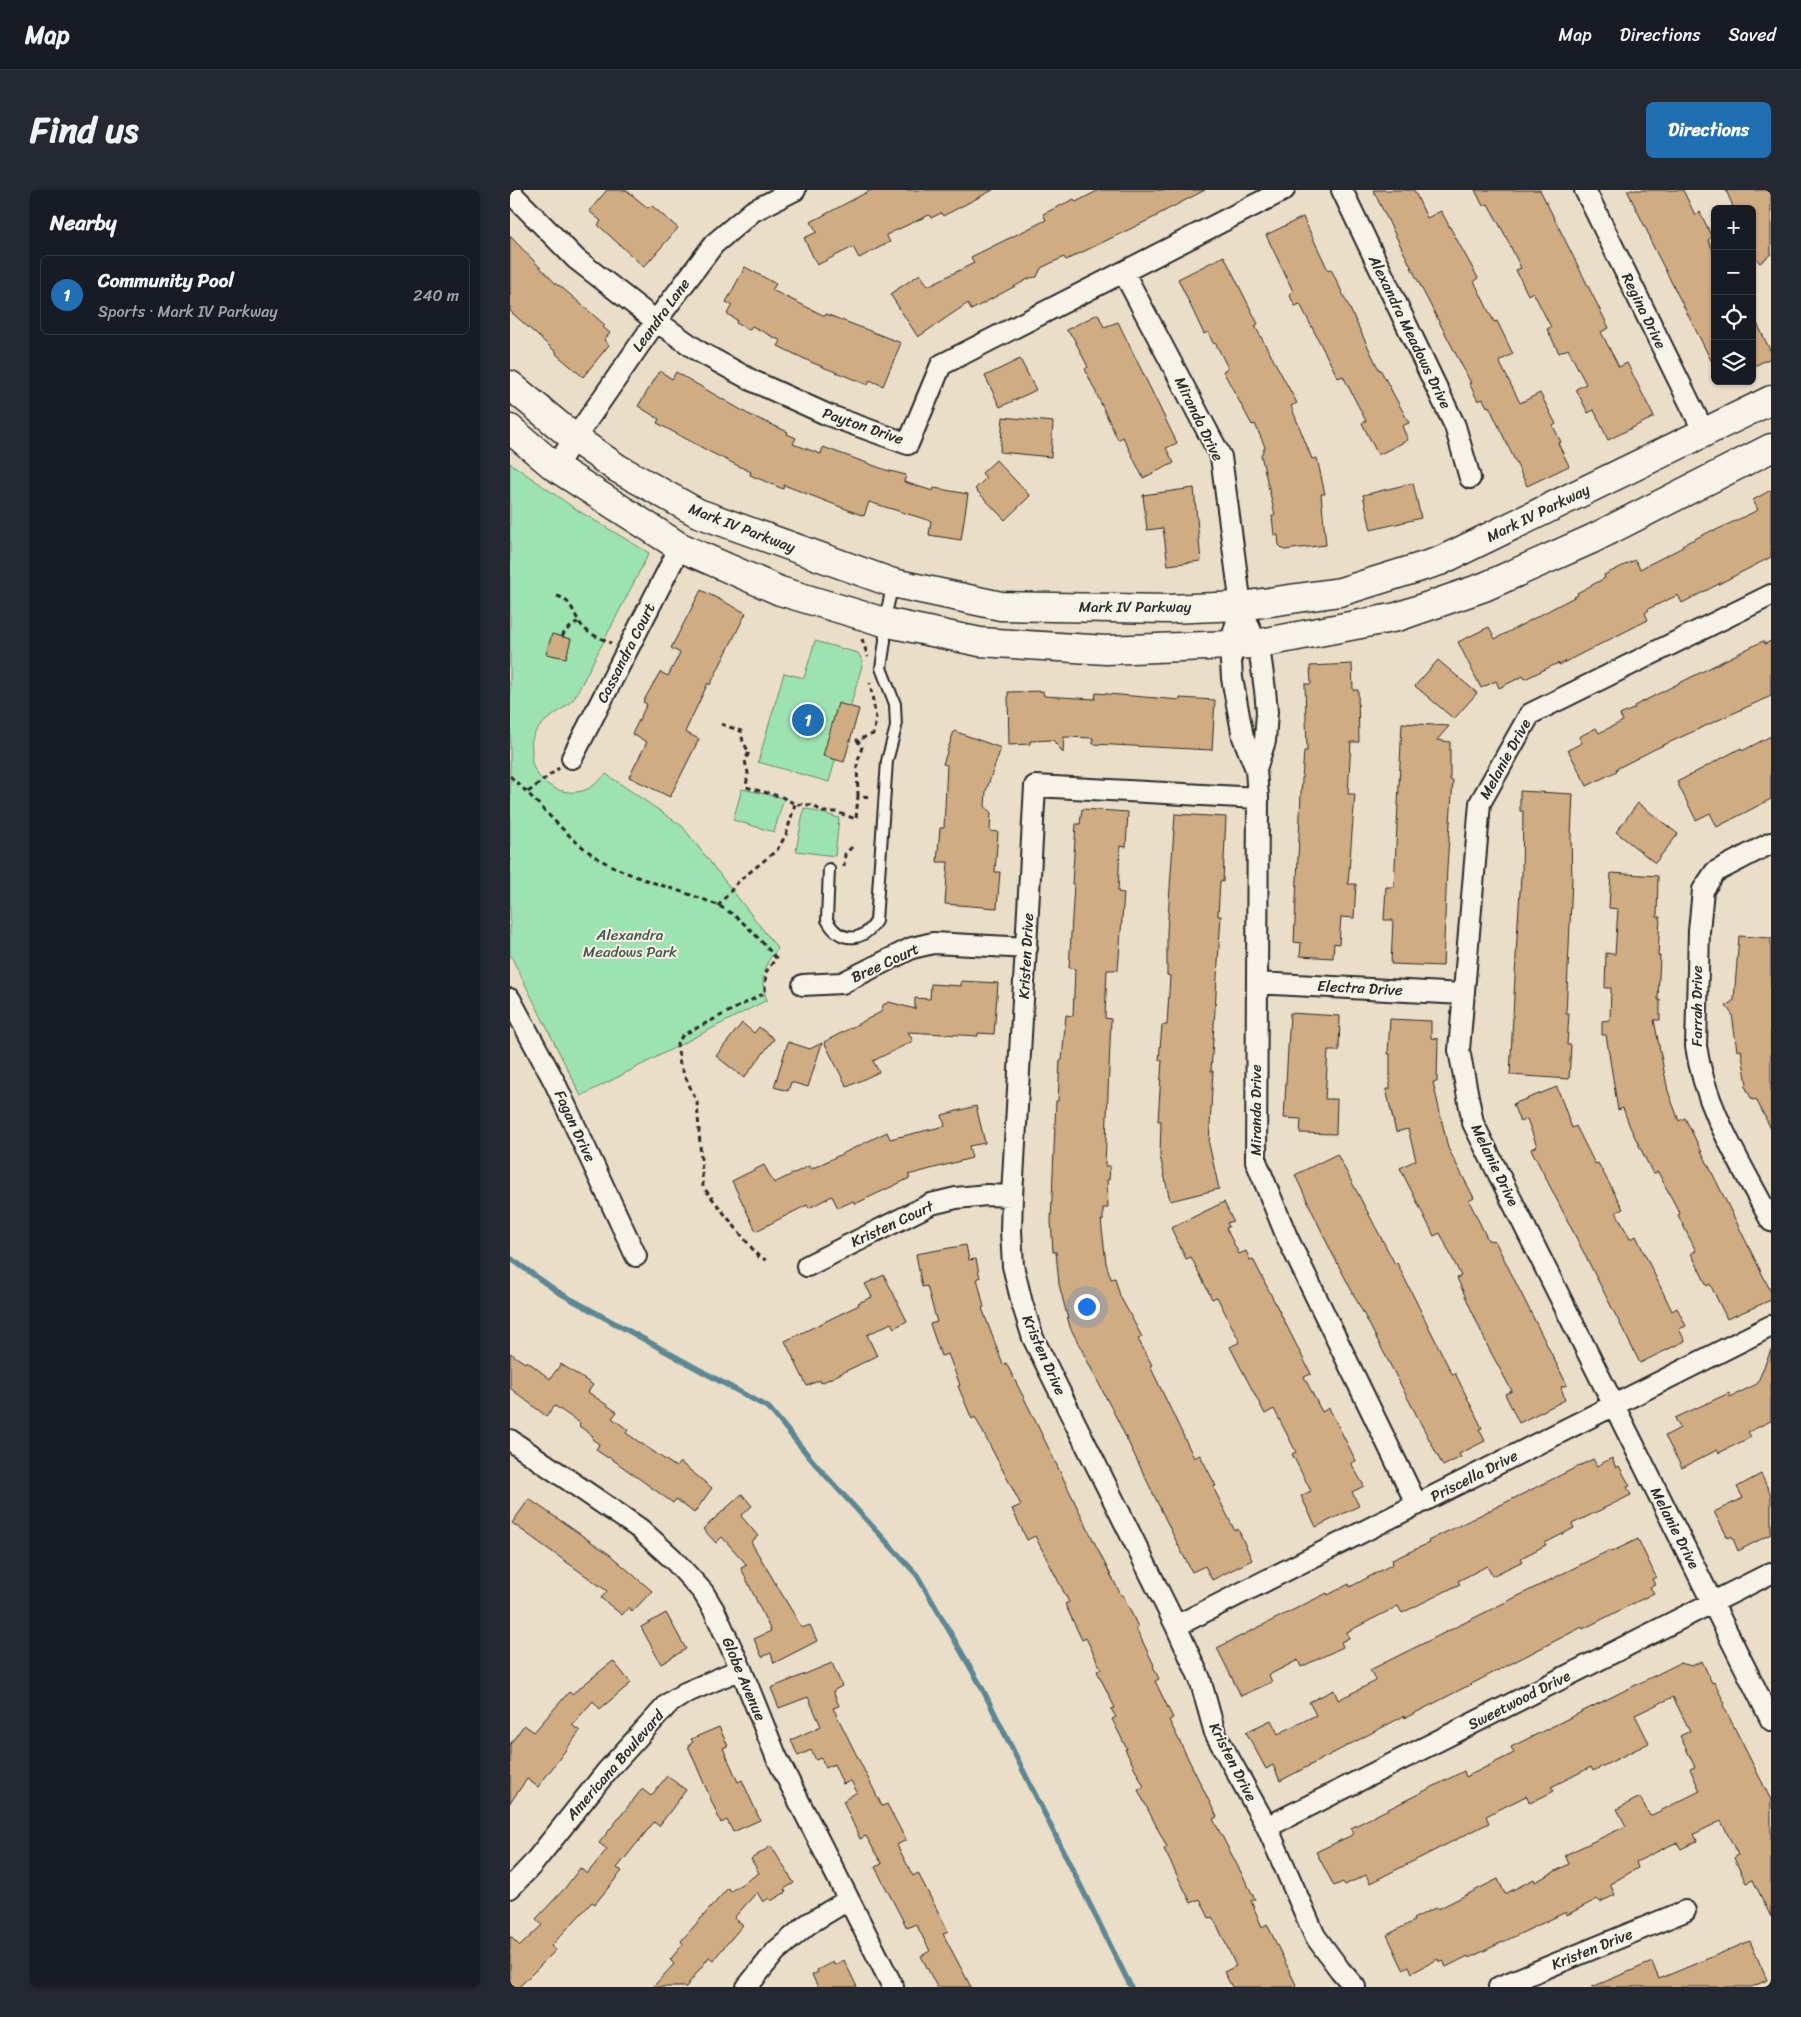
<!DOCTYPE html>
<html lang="en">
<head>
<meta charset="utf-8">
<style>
  :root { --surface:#171b24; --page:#242831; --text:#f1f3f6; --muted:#9ea1a6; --line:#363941; --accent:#1f6fb2 }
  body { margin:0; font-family:Sriracha,sans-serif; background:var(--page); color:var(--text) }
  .controls { position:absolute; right:15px; top:15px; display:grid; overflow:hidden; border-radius:8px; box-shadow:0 1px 4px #0004 }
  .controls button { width:45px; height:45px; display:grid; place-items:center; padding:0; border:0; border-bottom:1px solid var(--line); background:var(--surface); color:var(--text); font:25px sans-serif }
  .you { position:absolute; left:576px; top:1116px; width:18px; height:18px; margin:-12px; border:4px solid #fff; border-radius:50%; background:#1a73e8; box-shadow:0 0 0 8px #1a73e833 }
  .badge { display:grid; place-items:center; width:32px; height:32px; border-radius:50%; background:var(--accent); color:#fff; font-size:16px; font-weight:700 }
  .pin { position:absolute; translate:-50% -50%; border:2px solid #fff; box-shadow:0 1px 5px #0006 }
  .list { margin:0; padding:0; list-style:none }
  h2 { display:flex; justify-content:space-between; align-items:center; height:65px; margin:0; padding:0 20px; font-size:21px }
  h2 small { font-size:16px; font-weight:400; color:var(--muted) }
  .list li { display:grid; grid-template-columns:32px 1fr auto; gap:15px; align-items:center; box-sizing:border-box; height:80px; margin:0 10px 10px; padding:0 10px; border:1px solid var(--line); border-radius:8px }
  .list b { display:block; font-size:19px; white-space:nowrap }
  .list p { margin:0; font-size:16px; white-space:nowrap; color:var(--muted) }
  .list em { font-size:16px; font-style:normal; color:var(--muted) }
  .icon { flex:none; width:28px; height:28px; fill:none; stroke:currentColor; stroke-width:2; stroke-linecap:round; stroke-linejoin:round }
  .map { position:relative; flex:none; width:1261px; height:1797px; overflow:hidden; border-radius:8px }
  header { display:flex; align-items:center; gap:30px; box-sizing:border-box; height:70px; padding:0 25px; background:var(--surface); border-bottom:1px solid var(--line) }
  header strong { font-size:24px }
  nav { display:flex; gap:28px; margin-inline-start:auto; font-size:18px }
  .intro { display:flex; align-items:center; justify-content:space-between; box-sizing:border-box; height:120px; padding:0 30px }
  h1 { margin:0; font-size:35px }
  .button { padding:12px 22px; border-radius:8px; background:var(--accent); color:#fff; font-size:18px; font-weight:700 }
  main { display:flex; gap:30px; padding:0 30px }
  aside { flex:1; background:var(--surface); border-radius:8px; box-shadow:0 1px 4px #0004 }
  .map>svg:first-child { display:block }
  .green { fill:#9de3af; stroke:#64876d }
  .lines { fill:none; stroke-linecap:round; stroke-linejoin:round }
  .stream { stroke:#5b8894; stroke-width:5.5 }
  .building { fill:#cfac82; stroke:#2b2b2b }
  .service-casing { stroke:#2b2b2b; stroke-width:14 }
  .minor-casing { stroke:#2b2b2b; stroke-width:24 }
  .secondary-casing { stroke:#2b2b2b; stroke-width:31 }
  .path { stroke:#2b2b2b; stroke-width:3; stroke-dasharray:5 4; stroke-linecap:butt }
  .service { stroke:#f7f3e8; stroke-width:10 }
  .minor { stroke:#f7f3e8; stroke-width:20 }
  .secondary { stroke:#f7f3e8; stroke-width:28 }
  .labels { text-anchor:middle; stroke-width:4; stroke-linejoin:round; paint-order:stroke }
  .street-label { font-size:15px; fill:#2b2b2b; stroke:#f7f3e8 }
  .park-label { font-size:15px; fill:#48594c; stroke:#f7f3e8 }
</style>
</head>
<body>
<header>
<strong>Map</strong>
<nav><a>Map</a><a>Directions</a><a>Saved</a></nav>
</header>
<div class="intro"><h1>Find us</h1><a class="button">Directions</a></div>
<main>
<aside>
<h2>Nearby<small></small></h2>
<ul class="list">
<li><span class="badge">1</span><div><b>Community Pool</b><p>Sports · Mark IV Parkway</p></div><em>240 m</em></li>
</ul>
</aside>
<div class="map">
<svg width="1261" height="1797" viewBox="0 0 1261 1797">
  <rect width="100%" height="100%" fill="#ebdec9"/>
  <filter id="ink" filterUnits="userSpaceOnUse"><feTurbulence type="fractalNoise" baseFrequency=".02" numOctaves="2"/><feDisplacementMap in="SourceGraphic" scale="10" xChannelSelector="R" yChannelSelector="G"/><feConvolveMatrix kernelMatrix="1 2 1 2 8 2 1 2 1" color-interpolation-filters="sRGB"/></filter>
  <g filter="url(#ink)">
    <path class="green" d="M0,273L67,320L139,363L65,507C53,523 28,529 22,550C21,553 22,558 22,562C22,565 21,570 22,573C28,594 54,608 75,600C83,597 90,590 96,584L172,636L268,759C253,773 249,790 257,810L71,906L0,764Z
      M305,451L348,463L353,472L319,592L248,572L274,483L294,488Z
      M232,599L274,608L264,642L223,630Z
      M294,618L329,628L325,666L286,661Z"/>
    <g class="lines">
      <path class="stream" d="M0,1068L48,1102L259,1218L306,1275L407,1385L471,1496L621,1797"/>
    </g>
    <path class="building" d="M97,0H116L138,18L141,15L168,38L134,77L88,35L91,31L79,21Z
      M361,0H483L433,26L431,23L421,28L419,25L376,45L380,52L349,68L343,57L307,75L294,48L307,42L301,32Z
      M589,0H695L647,25V26L556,70L554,67L531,78L527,87L520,88L461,120L458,113L408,147L380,104L410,84L418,96L464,73L461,67L536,30L533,24L564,9L566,12Z
      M863,0H904L917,28L931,21L968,88L964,91L984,132L987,131L1003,164L989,171L1010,213L1030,203L1046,234L1043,236L1051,252L1048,253L1059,276L1017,296L979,216L977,217L973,209L968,211L959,193H961L911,97Z
      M965,0H1030L1099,138L1091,142L1109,177L1117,173L1144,227L1098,250L1084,220L1078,223L1066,199L1076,194L1058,159L1049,163L1037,139L1041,137L1023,102L1018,105L1006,80L1011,78L994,43L978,14L973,16Z
      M1117,0H1173L1185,25L1190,22L1202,47L1198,50L1205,64V178L1139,48L1140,47Z
      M1216,0H1261V64L1250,73L1242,64V19H1224Z
      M793,27L818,80L821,79L869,180L870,179L899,233L892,236L898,250L868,265L852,233L856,231L833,186L828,188L790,114L785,116L779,104L783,101L756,45Z
      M0,46L48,96L49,95L95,135L93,137L100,143L94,150L99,155L73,187L46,164L47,163L0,121Z
      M714,66L748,134L745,136L787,213L781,216L802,269L807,268L815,304H811L816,355L774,360L769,355L768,345H764L762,326L765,325L751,265L755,257L745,234L742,235L713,181L718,178L706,154L703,153L698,142L694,144L668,89Z
      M235,77L266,94L262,100L315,126L316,124L391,153L373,196L360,190L358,195L303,173L268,156L271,151L242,136L239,140L226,133L227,130L217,124L222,115L216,112Z
      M1242,123L1261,162V168L1242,177Z
      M588,124L594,137L608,132L667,253L656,258L664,273L633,288L613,247L608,250L575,179L578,177L563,147L556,140Z
      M510,169L526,200L490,217L475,186Z
      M150,181L162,189L166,182L238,224L278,242L277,244L286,248L283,254L311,264L313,257L376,280L396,285L394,292L423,301L424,298L458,304L451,350L419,345L421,331L359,312L354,326L274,295L273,299L240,285L241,282L202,263L147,233L149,229L128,216Z
      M493,227L543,232L541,267L490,262Z
      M486,270L520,306L495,330L465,299L476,288L472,283Z
      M903,293L911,328L861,340L853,305Z
      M684,298L691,371L658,375L653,338L637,340L633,305Z
      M1261,300V367L1172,413L1168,405L1138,419L1139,420L1135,423L1138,430L1049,475L1048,473L1015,489L1013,486L989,498L986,491L971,498L948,452L979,437L985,449L1068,405L1067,403L1095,388L1094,385L1125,370L1130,379L1173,357L1172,355L1203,340L1204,341L1248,320L1243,310Z
      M191,400L236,423L200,495L198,493L175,542L189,549L160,607L119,587L137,552L122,544L137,514L133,512L150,482L158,486L170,463L161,458Z
      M42,444L61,449L56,468L36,464Z
      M1253,451L1255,454L1261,451V506L1145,559L1106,579L1107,581L1077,596L1058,560L1072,553L1069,547L1086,538L1089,543L1113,531L1110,525L1125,518L1124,516Z
      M928,470L967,503L944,529L905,496Z
      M842,474L843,500H848L849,552H841L838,604H845L838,694H846L844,728L831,727L829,754L824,753L823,768L790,766L791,753L784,752L791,604L794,561H797L795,494H801L800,476Z
      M533,501L534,506L585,509L586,503L670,510V508L705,510L702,560L583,554V548L554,547L553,563L543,550L520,551V554L499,555L498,502Z
      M328,513L349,519L334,572L313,566Z
      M892,533L939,536L927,550L940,552V590H943L937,677L933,776L881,774L883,730H874L876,697H884Z
      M444,541L491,558L476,601L475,616L481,623L480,641L488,642L485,682H490L487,718L435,714L438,672H427L430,638H434L437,575L433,574Z
      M1261,546V609L1207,637L1200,623L1186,630L1167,592L1231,558L1232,561Z
      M1010,601L1063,604L1061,646L1062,689L1056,824H1059L1057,855H1061L1059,889L1000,885L1007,747L1011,686H1012L1013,621H1010Z
      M1128,613L1168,644L1145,673L1106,642Z
      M572,619L618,622L616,657L610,656L608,702L614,703L608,780H597L595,828L601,829L595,976H600L599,990H597L598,1018H593V1031L591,1030L596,1073L601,1089L605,1088L610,1106L632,1147L628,1149L642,1175L640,1176L684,1268L690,1265L706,1296L703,1297L725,1341L728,1339L742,1370L702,1390L695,1376L682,1382L670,1359L608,1231L560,1137L549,1094L546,1062H543L541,1031L546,911H548L550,870H552L556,825L563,826L565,779L559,778L564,694H562L566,634H570Z
      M665,624L716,627L713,692L710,691L708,726H711L701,881H703L699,954L709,999L660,1011L650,966L651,931H648L652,870H649L652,835H657L660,786L657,785V742Z
      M1101,683L1148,686L1147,727H1150L1148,766H1150L1148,810H1150V830H1144L1158,901L1169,931L1175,928L1261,1102V1110L1217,1129L1200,1094L1197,1096L1181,1063L1186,1061L1168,1025L1170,1024L1148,982L1143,984L1120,937L1113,918L1108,920L1096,845H1092V831L1100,830L1101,798H1095L1096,763L1105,764L1108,719L1099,718Z
      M1229,746L1261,748V939L1246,909L1242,910L1235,896L1237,894L1231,860L1227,861L1222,824L1216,816L1224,810Z
      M451,791L488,793L484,844L468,843V846L398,842L403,851L363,871L369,882L337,897L314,852L371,822L373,815L379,812L405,819V808L420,809L421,794L451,796Z
      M780,823L830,826L829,861H818L815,909H827L826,944L790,943L791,929L774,928Z
      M880,829L921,831V848L928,849L927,892H923L938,958L964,1008L959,1011L978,1050L985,1051L1057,1195L1051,1197L1055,1210L1009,1233L995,1204L1002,1201L979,1159L947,1088L951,1086L930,1043L924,1046L890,978L906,970L898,939L886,942L876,899H880V864H878Z
      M232,833L244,843L249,837L264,849L234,888L206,866Z
      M278,852L300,859L312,853L298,897L281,892L278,901L264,897Z
      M1047,897L1062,938L1066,936L1085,974L1088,973L1113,1019L1106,1022L1120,1049L1126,1046L1162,1121L1167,1118L1176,1136L1169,1139L1175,1151L1130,1173L1021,959L1027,956L1017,929L1010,932L1003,914Z
      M466,916L475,953L459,956L462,968L398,985L400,988L345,1014L343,1011L328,1018L322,1006L299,1018L297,1015L246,1041L222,991L254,975L264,993L299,976L301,979L377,942L380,949L435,936L432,925Z
      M827,964L885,1074L887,1073L942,1184L945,1183L972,1238L969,1239L975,1251L949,1264L951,1267L933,1276L821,1061L785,985Z
      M714,1012L723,1031L717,1033L719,1037L716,1038L729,1064L736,1061L740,1070L743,1069L801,1184L794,1187L812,1222L819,1218L846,1271L841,1273L854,1296L842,1302L849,1316L806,1337L791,1306L801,1301L782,1264L786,1262L764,1219L755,1224L720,1157L730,1152L707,1107L702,1109L681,1067L676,1069L661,1038Z
      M456,1055L459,1070L466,1069L470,1088H467L474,1117L472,1118L493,1175L496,1173L516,1212L592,1368L611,1405H613L628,1437L626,1438L644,1475L643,1476L649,1489L645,1491L663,1528L659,1530L707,1627L703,1629L745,1709L741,1711L752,1737L757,1734L787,1797H722L714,1782L726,1776L707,1735L702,1727L699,1728L690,1709L681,1713L654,1659L657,1657L628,1600L634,1597L615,1559H617L602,1529L606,1527L601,1519L605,1518L587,1481L591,1479L576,1448L572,1450L555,1414L559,1412L525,1346L517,1350L502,1319L511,1315L465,1227L462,1229L448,1196L450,1195L438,1164L431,1166L420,1134L427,1132L417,1096L412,1097L406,1064Z
      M374,1085L397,1131L384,1138L381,1133L357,1145L367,1166L311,1193L310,1190L297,1196L275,1151L349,1115L348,1113L362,1107L355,1094Z
      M1261,1160V1231L1238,1242L1241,1247L1209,1263L1207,1260L1172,1278L1155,1246L1170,1238L1165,1228L1219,1203L1220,1207L1247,1194Z
      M0,1163L15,1173L17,1171L40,1189L51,1174L83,1195L78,1202L107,1222L102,1228L118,1240L116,1243L166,1277L170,1272L202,1298L184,1323L166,1309L163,1313L99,1267L98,1268L86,1260L89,1254L82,1249L83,1246L69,1236L70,1233L45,1216L36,1226L0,1198Z
      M1102,1268L1106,1278L1109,1276L1120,1296L1117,1297L1121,1305L1062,1334L1064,1338L1035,1353L1036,1355L1011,1368L1013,1371L982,1386L977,1376L948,1391L950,1394L892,1423L888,1416L837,1442L839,1448L831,1452L833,1457L791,1477L788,1470L759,1485L762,1492L731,1506L707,1458L817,1403L818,1405L839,1394L840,1397L883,1374L882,1370L919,1353L918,1351L1083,1269L1087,1276Z
      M1251,1284L1261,1305V1344L1228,1361L1222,1346L1218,1348L1204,1322L1233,1308L1227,1297Z
      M232,1304L242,1316L231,1326L248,1346L241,1352L292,1438L300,1435L307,1451L264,1473L261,1463L252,1467L244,1449L261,1441L231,1378L237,1375L212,1347L206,1353L193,1339Z
      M19,1309L99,1364L142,1401L122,1422L119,1417L112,1425L91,1408L97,1401L2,1333Z
      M1128,1349L1146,1387L1142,1389L1145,1395L1140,1397L1144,1403L1073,1439L1072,1437L911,1520L895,1528L894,1526L770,1591L763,1575L756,1579L736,1542L761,1530L768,1544L806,1525L799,1512L824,1500L828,1510L866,1491L860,1480L1100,1360L1101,1362Z
      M156,1423L176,1459L151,1474L131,1437Z
      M103,1471L121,1493L90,1519L83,1511L62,1535L70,1541L28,1597L17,1589L0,1613V1554L14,1535L24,1542L59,1502L62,1504Z
      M1192,1471L1202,1493L1204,1492L1215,1514L1213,1515L1261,1610V1727L1243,1690L1236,1693L1224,1668L1228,1665L1211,1631L1184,1644L1187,1651L1171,1659L1167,1653L1163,1654L1126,1672L1128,1678L1100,1694L1105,1705L1090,1712L1087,1709L1057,1725L1056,1722L959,1768L958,1766L936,1777L933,1770L929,1772L928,1769L902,1783L899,1776L893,1779L877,1745L904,1731L903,1729L927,1717L928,1719L988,1689L995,1704L1024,1689L1025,1692L1059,1674L1055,1665L1116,1636L1107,1619L1130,1607L1140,1626L1190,1601L1180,1579L1185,1577L1170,1546L1180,1541L1163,1507L1125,1525L1139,1553L1083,1581L1081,1577L1041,1597L1044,1601L1020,1613L1016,1606L976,1626L979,1633L860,1693L856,1685L835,1695L833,1692L824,1696L806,1662L840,1646L844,1643L841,1638L954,1581L956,1587L1004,1563L1001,1557L1170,1473L1182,1476Z
      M322,1473L332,1496L323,1501L329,1516L323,1518L372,1616L377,1614L396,1650L387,1655L403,1686L408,1683L438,1741L433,1744L461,1797H427L411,1766L420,1761L406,1734L397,1738L365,1677L372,1674L356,1646L350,1649L333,1611L347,1602L341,1591L333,1594L324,1574L316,1578L311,1568L306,1570L301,1560L288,1566L281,1550L311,1536L298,1507L269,1518L261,1498Z
      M209,1537L218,1556L213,1558L228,1592L232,1590L250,1630L223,1642L217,1630L211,1633L178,1556L183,1552L181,1549Z
      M157,1586L176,1600L149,1636L144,1632L107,1678L112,1681L85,1714L82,1712L41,1756L46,1760L9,1797H0V1746L10,1756L32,1735L26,1729L55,1698L70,1678L77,1684L97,1659L89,1653L132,1599L141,1606Z
      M261,1656L284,1693L274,1699L276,1702L261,1711L259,1708L253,1712L247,1702L224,1728L233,1735L203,1770L199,1767L176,1797H143L164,1774L160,1770L173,1754L171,1751L218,1698L221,1701L249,1683L241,1669Z
      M1240,1751L1257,1790L1242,1797H1082L1142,1772L1149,1789Z
      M334,1770L347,1797H308L302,1785L308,1782L307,1780L323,1772L324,1775Z"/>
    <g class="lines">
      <defs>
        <path id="service" d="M319,679L317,730C329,753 353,753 366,731L377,571L386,537L385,514L371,478L375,451L374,432L383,394"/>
        <path id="minor" d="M832,0L945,236L960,288
          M1075,0L1194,242
          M0,2L66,69L146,131L190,162L243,191L318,225L398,254L431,175L774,0
          M614,83L711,267L731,416L750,464L755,500L757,522L755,551L746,579
          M45,277L146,131L204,54L243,21L285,0
          M1261,405L1020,524L970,613L949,860L963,933L1261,1530
          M731,416L720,456L722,488L733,547L746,579L748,608L746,971L777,1047L907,1315
          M62,568L170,357
          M748,608L525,596L502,1006L501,1041L503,1076L512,1113L523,1148L666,1436L690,1489L705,1543L757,1637L805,1746L830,1780L845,1797
          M1261,653L1205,682L1193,700L1189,741L1186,856C1195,919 1232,975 1261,1031
          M747,793L953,804
          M293,795L332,793L402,758L423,753L517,758
          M0,809L44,891L126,1066
          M297,1076L421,1014L446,1008L477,1005L502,1006
          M0,1250L130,1339L163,1369L193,1402L205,1422L231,1479L266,1566L383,1797
          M666,1436L1261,1136
          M757,1637L1261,1383
          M0,1698L22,1675L97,1581L158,1514L175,1503L231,1479
          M237,1797L266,1761L298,1734L338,1710
          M989,1797L1175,1721"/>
        <path id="secondary" d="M0,195L64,248L107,278L188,323L383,393L491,416L658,419L731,416L830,402L930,371L1261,210
          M0,239L45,277L170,357L270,401L374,432L470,452L596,460L746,454L887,427L974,397L1082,349L1261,258"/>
      </defs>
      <use href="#service" class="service-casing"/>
      <use href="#minor" class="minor-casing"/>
      <use href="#secondary" class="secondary-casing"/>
      <path class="path" d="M47,406C65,411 63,429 76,440C83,446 93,449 101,453
        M52,447L55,441L68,432
        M352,449L358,467
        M211,534L231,541L233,552L239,562L235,571L238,583L236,597L272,607L285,614L302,615L313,622H326L346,629L348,606L362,607
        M0,586C28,611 52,643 83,665C120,690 166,697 207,715C231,726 249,749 266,768L256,782L255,803L173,845L167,853L170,875L187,912L193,997L249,1067L256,1070
        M18,602L49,578
        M348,606L347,574L352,557L347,550L363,544L366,529L360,493
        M334,677L335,664L343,656
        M208,716L229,691L267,660L276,645L285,614"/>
      <use href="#service" class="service"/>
      <use href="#minor" class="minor"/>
      <use href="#secondary" class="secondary"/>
    </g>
  </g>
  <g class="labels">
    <g class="street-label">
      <text transform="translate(1134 121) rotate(64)" y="5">Regina Drive</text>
      <text transform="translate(151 125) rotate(-54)" y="5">Leandra Lane</text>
      <text transform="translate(900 142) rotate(64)" y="5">Alexandra Meadows Drive</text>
      <text transform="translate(689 229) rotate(64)" y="5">Miranda Drive</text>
      <text transform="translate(353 236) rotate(19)" y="5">Payton Drive</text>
      <text transform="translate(1028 323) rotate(-26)" y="5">Mark IV Parkway</text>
      <text transform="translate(232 338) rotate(21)" y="5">Mark IV Parkway</text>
      <text x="625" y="422">Mark IV Parkway</text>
      <text transform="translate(116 463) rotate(-63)" y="5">Cassandra Court</text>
      <text transform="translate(995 569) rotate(-61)" y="5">Melanie Drive</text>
      <text transform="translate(516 766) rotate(-87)" y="5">Kristen Drive</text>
      <text transform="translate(375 773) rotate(-25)" y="5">Bree Court</text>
      <text transform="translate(850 798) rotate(3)" y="5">Electra Drive</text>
      <text transform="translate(1187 816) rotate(-90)" y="5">Farrah Drive</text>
      <text transform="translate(746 920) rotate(-90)" y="5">Miranda Drive</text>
      <text transform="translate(65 936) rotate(65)" y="5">Fagan Drive</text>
      <text transform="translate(985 975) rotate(64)" y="5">Melanie Drive</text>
      <text transform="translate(382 1034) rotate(-25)" y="5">Kristen Court</text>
      <text transform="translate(534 1165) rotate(66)" y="5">Kristen Drive</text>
      <text transform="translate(964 1286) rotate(-27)" y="5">Priscella Drive</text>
      <text transform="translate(1165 1338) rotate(63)" y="5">Melanie Drive</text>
      <text transform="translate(234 1489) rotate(67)" y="5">Globe Avenue</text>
      <text transform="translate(1009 1510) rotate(-27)" y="5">Sweetwood Drive</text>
      <text transform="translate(723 1572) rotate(63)" y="5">Kristen Drive</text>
      <text transform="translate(105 1575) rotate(-49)" y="5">Americana Boulevard</text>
      <text transform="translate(1082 1759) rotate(-22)" y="5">Kristen Drive</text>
    </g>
    <g class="park-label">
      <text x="120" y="750">Alexandra<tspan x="120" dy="17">Meadows Park</tspan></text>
    </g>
  </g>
</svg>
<div class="controls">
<button>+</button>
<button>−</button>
<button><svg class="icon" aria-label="locate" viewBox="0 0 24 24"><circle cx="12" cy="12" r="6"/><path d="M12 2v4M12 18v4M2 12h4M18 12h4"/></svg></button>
<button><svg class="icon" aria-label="layers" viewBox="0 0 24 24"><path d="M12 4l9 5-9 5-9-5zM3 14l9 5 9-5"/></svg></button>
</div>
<div class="you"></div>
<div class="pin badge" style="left:298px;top:530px">1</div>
</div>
</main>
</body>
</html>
